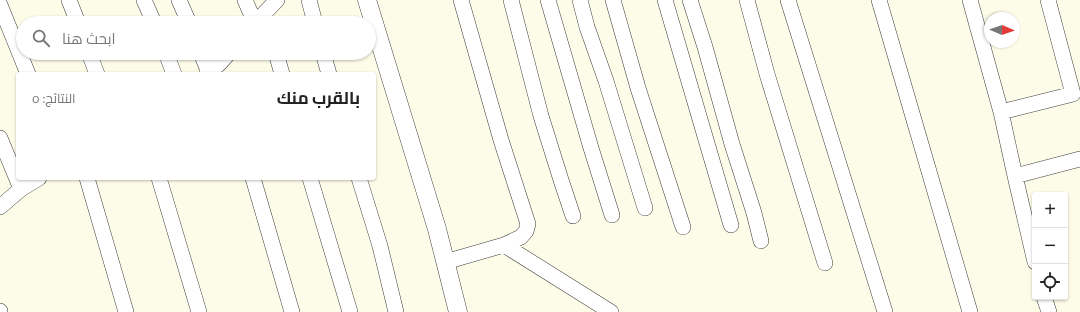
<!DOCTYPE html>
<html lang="ar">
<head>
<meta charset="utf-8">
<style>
  :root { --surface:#fff; --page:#f2f2f2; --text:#222; --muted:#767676; --line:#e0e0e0 }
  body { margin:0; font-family:"Zilla Slab",Cairo,serif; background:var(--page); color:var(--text); direction:rtl }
  .controls { position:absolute; right:12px; bottom:12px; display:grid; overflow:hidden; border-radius:4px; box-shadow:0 1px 3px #0004 }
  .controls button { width:36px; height:36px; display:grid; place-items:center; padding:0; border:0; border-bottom:1px solid var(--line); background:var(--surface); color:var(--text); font:20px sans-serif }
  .compass { position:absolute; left:984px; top:12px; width:36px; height:36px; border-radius:50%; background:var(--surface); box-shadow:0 1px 3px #0004; rotate:92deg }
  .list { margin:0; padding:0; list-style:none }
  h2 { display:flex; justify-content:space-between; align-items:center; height:52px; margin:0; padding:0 16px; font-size:17px }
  h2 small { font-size:13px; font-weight:400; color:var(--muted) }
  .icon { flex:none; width:22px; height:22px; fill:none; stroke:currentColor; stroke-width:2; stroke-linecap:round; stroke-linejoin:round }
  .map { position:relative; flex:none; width:1080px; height:312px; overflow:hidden; direction:ltr }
  .search { position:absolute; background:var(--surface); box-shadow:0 1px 3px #0004; left:16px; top:16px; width:360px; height:44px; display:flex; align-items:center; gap:10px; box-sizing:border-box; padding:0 14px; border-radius:22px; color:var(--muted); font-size:15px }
  .panel { position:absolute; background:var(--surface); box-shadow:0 1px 3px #0004; left:16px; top:72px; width:360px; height:108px; border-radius:4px; direction:rtl }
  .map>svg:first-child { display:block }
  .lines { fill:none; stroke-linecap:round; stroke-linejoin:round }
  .minor-casing { stroke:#3d3d3d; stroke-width:16 }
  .tertiary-casing { stroke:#3d3d3d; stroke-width:19 }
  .minor { stroke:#fff; stroke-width:15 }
  .tertiary { stroke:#fff; stroke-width:18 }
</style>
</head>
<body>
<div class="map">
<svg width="1080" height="312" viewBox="0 0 1080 312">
  <rect width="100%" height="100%" fill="#fdfce9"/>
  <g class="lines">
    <defs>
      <path id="minor" d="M69,0L78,23
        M144,0L154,23
        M179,0L189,23
        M245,0L255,23
        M309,0L315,23
        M511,0L541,116L561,180L573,216
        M548,0L591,148L612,215
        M580,0L587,27L606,81L645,208
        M613,0L638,88L683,227
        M665,0L731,225
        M690,0L705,47L732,144L754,213L761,241
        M747,0L767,74L825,263
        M788,0L885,312
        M879,0C910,104 939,208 970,312
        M970,0L1001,112L1015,176L1035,262
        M0,5L28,74
        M255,23L277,0
        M89,53L97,74
        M166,53L174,74
        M201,53L209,73
        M276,53L282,74
        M323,53L329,74
        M207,74L219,64L229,53
        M1001,112L1073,94L1048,0
        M0,138L21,189
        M1015,176L1080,159
        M87,178L126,312
        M159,178L199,312
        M253,178L292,312
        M310,178L350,312
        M359,178L380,246L396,312
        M0,207L21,189L39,178
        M504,245L611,312
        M445,262L504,245L521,237L526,231L528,224L501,140L461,0
        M1044,297L1049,312
        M0,311V312"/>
      <path id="tertiary" d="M367,0L437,229L458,312"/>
    </defs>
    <use href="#minor" class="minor-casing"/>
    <use href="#tertiary" class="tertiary-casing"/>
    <use href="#minor" class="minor"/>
    <use href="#tertiary" class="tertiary"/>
  </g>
</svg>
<div class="controls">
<button>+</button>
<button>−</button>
<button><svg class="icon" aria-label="locate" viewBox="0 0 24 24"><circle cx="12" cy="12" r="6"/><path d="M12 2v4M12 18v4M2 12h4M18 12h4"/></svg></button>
</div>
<svg class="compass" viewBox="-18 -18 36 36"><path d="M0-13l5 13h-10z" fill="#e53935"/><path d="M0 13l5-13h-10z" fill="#767676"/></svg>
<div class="search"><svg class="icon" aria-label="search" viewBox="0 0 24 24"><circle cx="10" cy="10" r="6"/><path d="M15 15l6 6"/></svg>ابحث هنا</div>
<section class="panel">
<h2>بالقرب منك<small>النتائج: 0</small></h2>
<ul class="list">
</ul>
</section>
</div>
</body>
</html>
